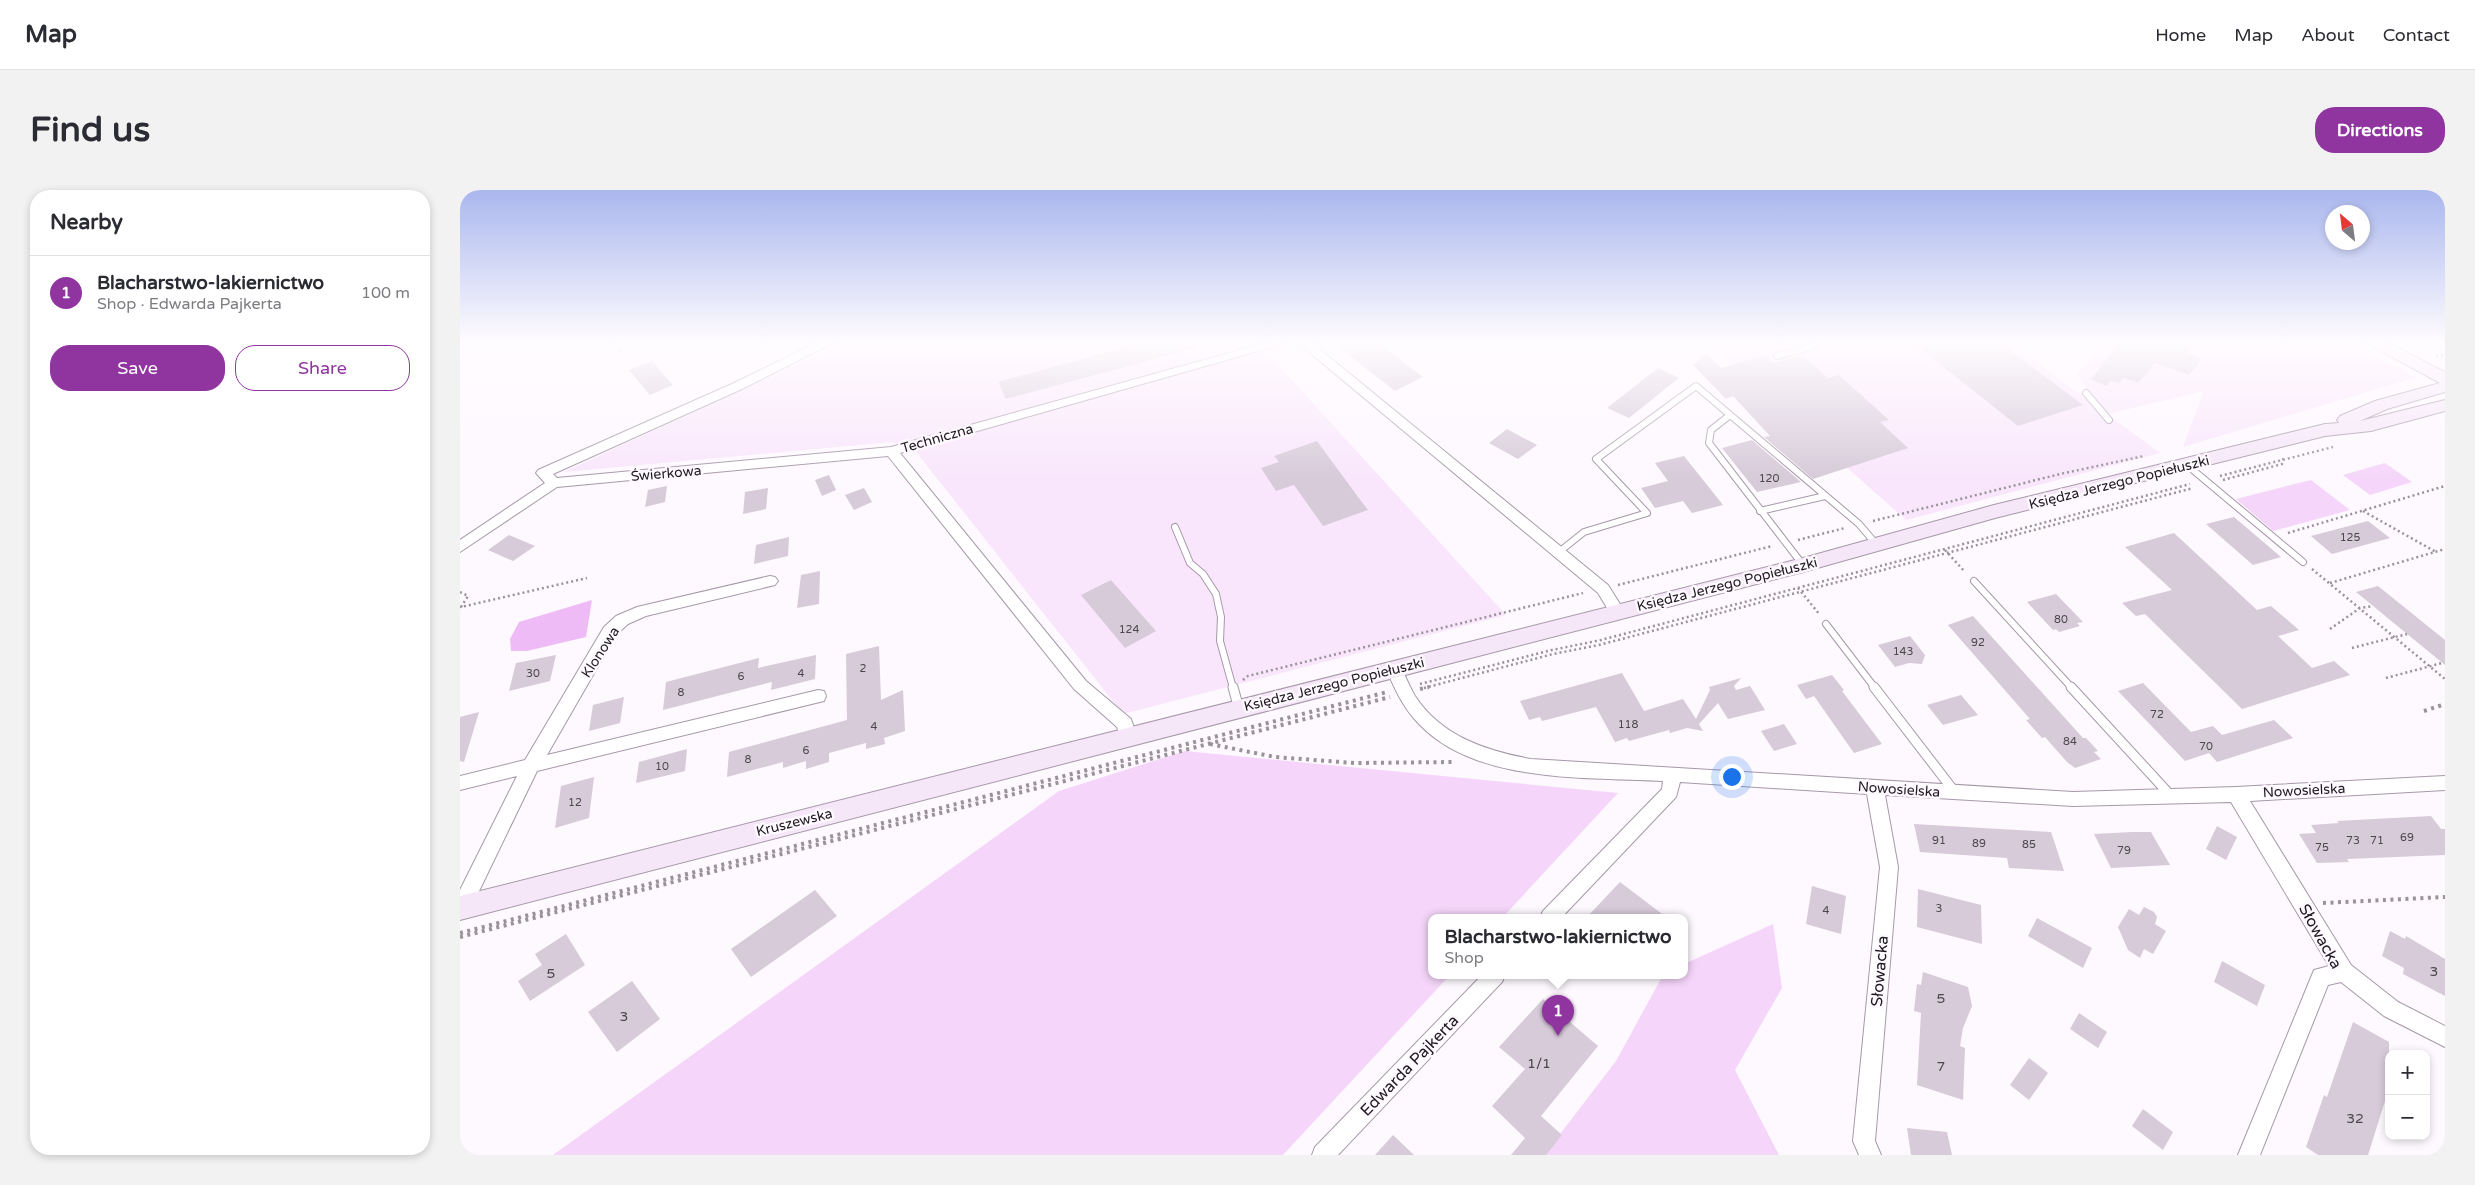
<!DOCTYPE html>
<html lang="en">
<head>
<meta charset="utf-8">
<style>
  :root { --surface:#fff; --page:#f2f2f3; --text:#2b2b33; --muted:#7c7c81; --line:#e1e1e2; --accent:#90359f }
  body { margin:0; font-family:"Varela Round",sans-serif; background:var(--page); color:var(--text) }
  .controls { position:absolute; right:15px; bottom:15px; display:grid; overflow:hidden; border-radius:10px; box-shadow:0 2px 8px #0003 }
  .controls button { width:45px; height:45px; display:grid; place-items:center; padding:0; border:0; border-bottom:1px solid var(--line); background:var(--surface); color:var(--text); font:25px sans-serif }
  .compass { position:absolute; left:1865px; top:15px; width:45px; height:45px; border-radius:50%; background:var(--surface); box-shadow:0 2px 8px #0003; rotate:332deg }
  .you { position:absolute; left:1271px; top:586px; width:18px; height:18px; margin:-12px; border:4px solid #fff; border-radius:50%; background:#1a73e8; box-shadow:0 0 0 8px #1a73e833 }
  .badge { display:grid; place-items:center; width:32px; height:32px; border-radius:50%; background:var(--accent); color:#fff; font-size:16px; font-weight:700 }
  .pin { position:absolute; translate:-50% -41px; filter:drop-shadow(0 1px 2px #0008) }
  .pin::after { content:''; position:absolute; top:26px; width:18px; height:15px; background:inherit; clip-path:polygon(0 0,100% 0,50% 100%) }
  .popup { position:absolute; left:968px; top:724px; width:260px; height:65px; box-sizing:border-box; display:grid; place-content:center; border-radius:10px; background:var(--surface); filter:drop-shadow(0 1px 4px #0005); font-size:16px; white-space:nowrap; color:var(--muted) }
  .popup b { font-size:19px; color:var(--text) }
  .popup::after { content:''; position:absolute; left:50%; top:100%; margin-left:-10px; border:10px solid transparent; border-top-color:var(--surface) }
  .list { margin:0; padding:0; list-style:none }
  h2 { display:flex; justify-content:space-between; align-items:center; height:65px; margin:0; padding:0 20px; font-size:21px }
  h2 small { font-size:16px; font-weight:400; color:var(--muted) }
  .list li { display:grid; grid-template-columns:32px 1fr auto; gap:15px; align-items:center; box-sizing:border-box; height:75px; padding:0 20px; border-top:1px solid var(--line) }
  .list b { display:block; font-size:19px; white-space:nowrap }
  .list p { margin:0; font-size:16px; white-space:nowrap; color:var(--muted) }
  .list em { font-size:16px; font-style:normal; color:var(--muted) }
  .actions { display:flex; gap:10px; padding:15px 20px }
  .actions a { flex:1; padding:11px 0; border:1px solid var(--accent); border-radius:20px; text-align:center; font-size:18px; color:var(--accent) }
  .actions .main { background:var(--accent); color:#fff }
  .map { position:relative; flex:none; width:1985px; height:965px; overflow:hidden; border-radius:20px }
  header { display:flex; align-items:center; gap:30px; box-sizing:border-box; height:70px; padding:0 25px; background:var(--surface); border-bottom:1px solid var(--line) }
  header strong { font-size:24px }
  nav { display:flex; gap:28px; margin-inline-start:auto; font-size:18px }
  .intro { display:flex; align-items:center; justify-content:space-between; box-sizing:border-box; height:120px; padding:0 30px }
  h1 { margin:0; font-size:35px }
  .button { padding:12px 22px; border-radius:20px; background:var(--accent); color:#fff; font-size:18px; font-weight:700 }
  main { display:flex; gap:30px; padding:0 30px }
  aside { flex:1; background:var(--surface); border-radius:20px; box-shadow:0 2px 8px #0003 }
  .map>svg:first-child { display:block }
  .built { fill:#f9e6fc }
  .green { fill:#f5d6fa }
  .water { fill:#eebbf6 }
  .building { fill:#d7cad9 }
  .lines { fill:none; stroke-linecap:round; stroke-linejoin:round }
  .lane-far1-casing { stroke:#a699a8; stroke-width:8 }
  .lane-casing { stroke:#a699a8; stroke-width:11 }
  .street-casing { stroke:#a699a8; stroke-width:2 }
  .secondary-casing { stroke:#a699a8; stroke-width:2 }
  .path-far1 { stroke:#999399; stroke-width:2.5; stroke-dasharray:2 3; stroke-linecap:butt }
  .path { stroke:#999399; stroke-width:4; stroke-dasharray:3 4.5; stroke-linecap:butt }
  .lane-far1 { stroke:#fff; stroke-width:6 }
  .lane { stroke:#fff; stroke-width:9 }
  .street { fill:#fff; fill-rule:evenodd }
  .secondary { fill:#f5e6f8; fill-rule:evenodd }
  .labels { text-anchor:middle; stroke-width:5; stroke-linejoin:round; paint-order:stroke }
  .number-label { font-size:11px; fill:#4d464e }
  .street-label { font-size:14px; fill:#1f1a1f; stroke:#fef8ff }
  .near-number-label { font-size:14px; fill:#4d464e }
  .near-street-label { font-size:16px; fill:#1f1a1f; stroke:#fef8ff }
</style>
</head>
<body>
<header>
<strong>Map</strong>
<nav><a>Home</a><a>Map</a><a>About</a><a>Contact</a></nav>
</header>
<div class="intro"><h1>Find us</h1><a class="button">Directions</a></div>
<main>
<aside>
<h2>Nearby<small></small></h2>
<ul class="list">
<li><span class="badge">1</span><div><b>Blacharstwo-lakiernictwo</b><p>Shop · Edwarda Pajkerta</p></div><em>100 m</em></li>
</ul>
<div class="actions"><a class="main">Save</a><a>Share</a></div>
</aside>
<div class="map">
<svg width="1985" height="965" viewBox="0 0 1985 965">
  <rect width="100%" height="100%" fill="#fef8ff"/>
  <path class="built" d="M385,152H851L809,165L1046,425L663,524L457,263L432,252L104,282Z
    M1246,152H1550L1640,219L1617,184L1644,152H1887L1957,187L1723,257L1744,201L1647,224L1700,263L1446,330Z"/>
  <path class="green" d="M1925,273L1952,292L1910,305L1883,285Z
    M1851,290L1890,320L1813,341L1776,309Z
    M725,561L1158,603L1043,727H972V785H990L823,965H93L599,601Z
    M1313,734L1322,798L1275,880L1319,965H1084L1156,871L1203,785H1224V774Z"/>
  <path class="water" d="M132,410L126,447L67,461H51L50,449L59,432Z"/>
  <path class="building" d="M685,152H736V158L546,209L538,192Z
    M872,152H917L963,187L935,201Z
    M1452,152H1539L1623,215L1558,236Z
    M1660,152H1736L1728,163L1742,168L1729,185L1695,173L1678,193L1664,188L1659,193L1651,191L1646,196L1631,189Z
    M1246,163L1261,178L1306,165L1313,173L1342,165L1368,188L1379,185L1429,230L1420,232L1448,258L1353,289L1304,247L1310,246L1273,206L1266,209L1233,175Z
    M192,171L213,195L190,205L169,180Z
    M1198,178L1219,188L1169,228L1147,218Z
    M1047,239L1077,255L1058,269L1029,253Z
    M1292,250L1341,292L1297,302L1262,258Z
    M857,251L898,307L908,320L863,336L834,295L816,301L801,278L819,272L814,266Z
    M1224,266L1263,315L1232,323L1223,311L1195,318L1181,298L1208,291L1195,273Z
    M369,285L376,300L362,306L355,290Z
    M207,296L205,312L185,317L188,300Z
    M308,298L306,319L283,324L285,302Z
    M404,298L412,312L394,320L385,305Z
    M1774,327L1821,367L1793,375L1746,334Z
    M1908,331L1930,348L1872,364L1851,346Z
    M1714,343L1797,420L1811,416L1839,440L1818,446L1852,478L1874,471L1890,485L1782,519L1685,424L1676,426L1662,413L1712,400L1665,357Z
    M49,345L75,356L53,371L28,360Z
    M329,347L328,366L294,374L296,355Z
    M360,381L359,414L337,418L341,385Z
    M651,390L696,441L665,458L621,405Z
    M1918,396L1985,450V475L1896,402Z
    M1596,404L1623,432L1617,433L1620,436L1599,442L1596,439L1593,440L1567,412Z
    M1513,426L1623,548H1626L1638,561L1634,562L1641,569L1615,578L1607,572L1585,547L1582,548L1566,530L1570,529L1488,435Z
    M1450,446L1465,465L1462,474L1449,473L1435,477L1418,455Z
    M419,456L421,510L443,500L445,541L424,548L425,554L406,559V553L369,563V572L346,579V571L323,578V572L267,587L269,562L387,530L386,464Z
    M96,465L90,491L49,501L56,473Z
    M356,465L355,489L311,500L312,492L203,520L206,492L299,468L298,478Z
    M1162,483L1184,521L1223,509L1236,529L1250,500L1249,497L1281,488L1274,496L1276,500L1290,496L1305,520L1268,529L1258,513L1239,534L1243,541L1227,538L1210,543L1209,540L1169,551L1167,548L1155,552L1136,517L1082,531L1080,527L1069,530L1060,511Z
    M1372,485L1384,500L1382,501L1422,554L1394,563L1354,506L1346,509L1337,495Z
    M1683,493L1731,542L1753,536L1762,545L1814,530L1833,548L1757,572L1749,563L1725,571L1658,501Z
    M1501,505L1518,525L1483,535L1467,515Z
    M164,507L160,533L129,541L133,515Z
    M19,522L4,572L0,571V527Z
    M1324,534L1337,554L1314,561L1301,541Z
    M227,559L225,581L176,593L179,572Z
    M134,587L129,628L95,638L101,596Z
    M1971,626L1981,639H1985V665L1887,669L1889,672L1857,673L1839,644L1856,643L1851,635L1879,633L1877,631Z
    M1454,634L1591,642L1604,681L1549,678L1547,668L1460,662Z
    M1757,636L1777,647L1766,670L1746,659Z
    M1672,642H1691L1710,675L1651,678L1634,644Z
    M1160,692L1206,727H1127Z
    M1352,696L1386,706L1381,744L1346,734Z
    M1458,699L1521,715L1522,754L1457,737Z
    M355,700L377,726L291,787L271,759Z
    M1684,717L1694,722L1697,727L1695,734L1706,741L1693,764L1684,759L1680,768L1668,760L1658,737L1669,719L1679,725Z
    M1577,728L1632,758L1623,778L1568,746Z
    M1930,741L1945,749L1946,746L1985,769V806L1943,784L1944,778L1922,766Z
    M106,744L125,775L70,811L58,791L82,775L75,764Z
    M1762,771L1805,795L1797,816L1754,792Z
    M1463,782L1508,797L1512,816L1503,838L1500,856L1505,858L1503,910L1457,895L1461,823L1454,821L1457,794L1461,795Z
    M172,791L200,829L157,862L128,822Z
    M1083,809L1138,856L1081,926L1102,945L1086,965H1051L1065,948L1032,916L1065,879L1039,857Z
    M1619,823L1647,842L1638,858L1610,839Z
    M1893,832L1929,852V913L1925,911L1908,965H1858L1846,957L1864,905L1867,907Z
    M1569,868L1588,883L1569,910L1550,895Z
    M1683,919L1713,942L1703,960L1672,936Z
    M1447,938L1487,942L1492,965H1451Z
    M933,945L954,965H915Z"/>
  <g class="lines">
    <defs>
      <path id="lane-far1" d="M1317,166L1354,156
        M1626,203L1649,230
        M1270,225L1251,240L1249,253L1343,375
        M1727,275L1843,372
        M1300,321L1365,306
        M715,337L730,373L743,384L756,404L761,427L760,451L773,498
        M1099,362L1124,342L1187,323L1136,269L1236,196L1399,334L1416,354
        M1514,391L1612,498
        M1366,434L1415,498"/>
      <path id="lane" d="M773,497L779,519
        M1414,497L1494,601
        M1611,497L1712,607"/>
      <path id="street" d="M358,152H375L282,199L93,284L97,288L431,257L809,152H830L440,263L626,491L671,529L677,547L674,552L668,554L662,552L657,537L614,499L428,266L97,297L0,362V350L85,293L76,283L78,280L274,193Z
        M837,152H851L1148,395L1165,422L1162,426H1152L1138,403Z
        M310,386L315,387L318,391L315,395L186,426L168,434L156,445L87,565L358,500L364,501L366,506L364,511L77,581L8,724L0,726V700L57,586L0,600V586L65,570L144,437L156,426L177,417Z
        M934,473L940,475C945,485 949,496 955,506C981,546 1026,561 1071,569L1613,602L1776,597L1985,586V600L1790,611L1891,775L1938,812L1985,836V857L1924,826L1881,792L1868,795L1800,965H1778L1854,780L1869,776L1771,612L1613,616L1425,605L1438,677L1415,951L1421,965H1399L1393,951L1420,677L1407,604L1220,592L1216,607L1102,727H1080L1083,721L1202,599L1203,591C1126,587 1016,594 959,534C943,518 935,499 926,479L928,475Z
        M1022,785H1045L1042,792L878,965H852L855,957Z"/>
      <path id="secondary" d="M1904,152H1926L1985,182V202L1927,219L1900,231L1985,210V221L1911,241L1865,246L1535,328L1343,382L0,730V706L1343,368L1534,315L1865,234L1879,233L1877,230L1880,226L1915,211L1980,193Z"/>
    </defs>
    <use href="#lane-far1" class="lane-far1-casing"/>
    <use href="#lane" class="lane-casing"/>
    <use href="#street" class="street-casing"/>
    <use href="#secondary" class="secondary-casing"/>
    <path class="path-far1" d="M152,152L162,163
      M1976,166L1985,165
      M1760,286L1873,257
      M1763,290L1822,274L1824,266
      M1903,321L1976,362
      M1413,331L1600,284L1684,266
      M1828,343L1985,296
      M1338,350L1385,338
      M1485,360L1505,382
      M1852,379L1985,489
      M1870,393L1985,359
      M1158,395L1312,356
      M1338,398L1360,425
      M0,402L8,406L1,417L127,388
      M1870,439L1900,418L1913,416
      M1892,458L1947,444
      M1926,488L1982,473
      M783,490L788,486L1123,403
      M960,494L1092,460L1141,450L1730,294
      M964,498L1093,464L1139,455L1733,298"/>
    <path class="path" d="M960,499L969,497
      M1964,521L1985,514
      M750,554L815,567L894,573L994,572
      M1863,713L1985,707
      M0,743L927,502
      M0,747L930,507"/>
    <use href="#lane-far1" class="lane-far1"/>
    <use href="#lane" class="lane"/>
    <use href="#street" class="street"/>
    <use href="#secondary" class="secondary"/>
  </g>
  <linearGradient id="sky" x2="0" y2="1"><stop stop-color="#aab7ee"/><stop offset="0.53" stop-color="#fffcff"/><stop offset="1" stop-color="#fffcff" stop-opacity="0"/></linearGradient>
  <rect width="1985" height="288" fill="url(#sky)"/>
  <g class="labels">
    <g class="number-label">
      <text x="1309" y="292">120</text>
      <text x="1890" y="351">125</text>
      <text x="1601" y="433">80</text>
      <text x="669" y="443">124</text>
      <text x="1518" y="456">92</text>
      <text x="1443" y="465">143</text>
      <text x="403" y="482">2</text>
      <text x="73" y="487">30</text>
      <text x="341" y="487">4</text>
      <text x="281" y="490">6</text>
      <text x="221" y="506">8</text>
      <text x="1697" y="528">72</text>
      <text x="1168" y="538">118</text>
      <text x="414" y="540">4</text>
      <text x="1610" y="555">84</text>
      <text x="1746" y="560">70</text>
      <text x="346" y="564">6</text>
      <text x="288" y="573">8</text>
      <text x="202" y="580">10</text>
      <text x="115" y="616">12</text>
      <text x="1947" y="651">69</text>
      <text x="1479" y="654">91</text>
      <text x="1893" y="654">73</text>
      <text x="1917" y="654">71</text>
      <text x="1519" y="657">89</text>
      <text x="1569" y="658">85</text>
      <text x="1862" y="661">75</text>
      <text x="1664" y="664">79</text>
      <text x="1479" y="722">3</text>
      <text x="1366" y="724">4</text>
    </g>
    <g class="street-label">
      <text transform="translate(477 248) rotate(-16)" y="5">Techniczna</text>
      <text transform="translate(206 283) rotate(-5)" y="5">Świerkowa</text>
      <text transform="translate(1659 292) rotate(-14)" y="5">Księdza Jerzego Popiełuszki</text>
      <text transform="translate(1267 394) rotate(-14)" y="5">Księdza Jerzego Popiełuszki</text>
      <text transform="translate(140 462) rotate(-57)" y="5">Klonowa</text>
      <text transform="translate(874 494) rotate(-14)" y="5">Księdza Jerzego Popiełuszki</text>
      <text transform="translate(1439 599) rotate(4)" y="5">Nowosielska</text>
      <text transform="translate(1844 600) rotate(-3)" y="5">Nowosielska</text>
      <text transform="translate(334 632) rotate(-14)" y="5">Kruszewska</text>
    </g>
    <g class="near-number-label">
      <text x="1974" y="786">3</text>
      <text x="91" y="788">5</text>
      <text x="1481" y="813">5</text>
      <text x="164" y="831">3</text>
      <text x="1079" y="878">1/1</text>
      <text x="1481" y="881">7</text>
      <text x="1895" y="933">32</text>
    </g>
    <g class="near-street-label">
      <text transform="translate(1861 746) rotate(61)" y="6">Słowacka</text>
      <text transform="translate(1419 781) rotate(-85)" y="6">Słowacka</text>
      <text transform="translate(949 875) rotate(-46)" y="6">Edwarda Pajkerta</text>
    </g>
  </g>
</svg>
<div class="controls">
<button>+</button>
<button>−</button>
</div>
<svg class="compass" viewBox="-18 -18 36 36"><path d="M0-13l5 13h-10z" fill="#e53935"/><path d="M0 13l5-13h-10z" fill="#7c7c81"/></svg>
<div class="you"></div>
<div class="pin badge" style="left:1098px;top:846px">1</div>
<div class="popup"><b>Blacharstwo-lakiernictwo</b>Shop</div>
</div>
</main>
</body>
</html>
